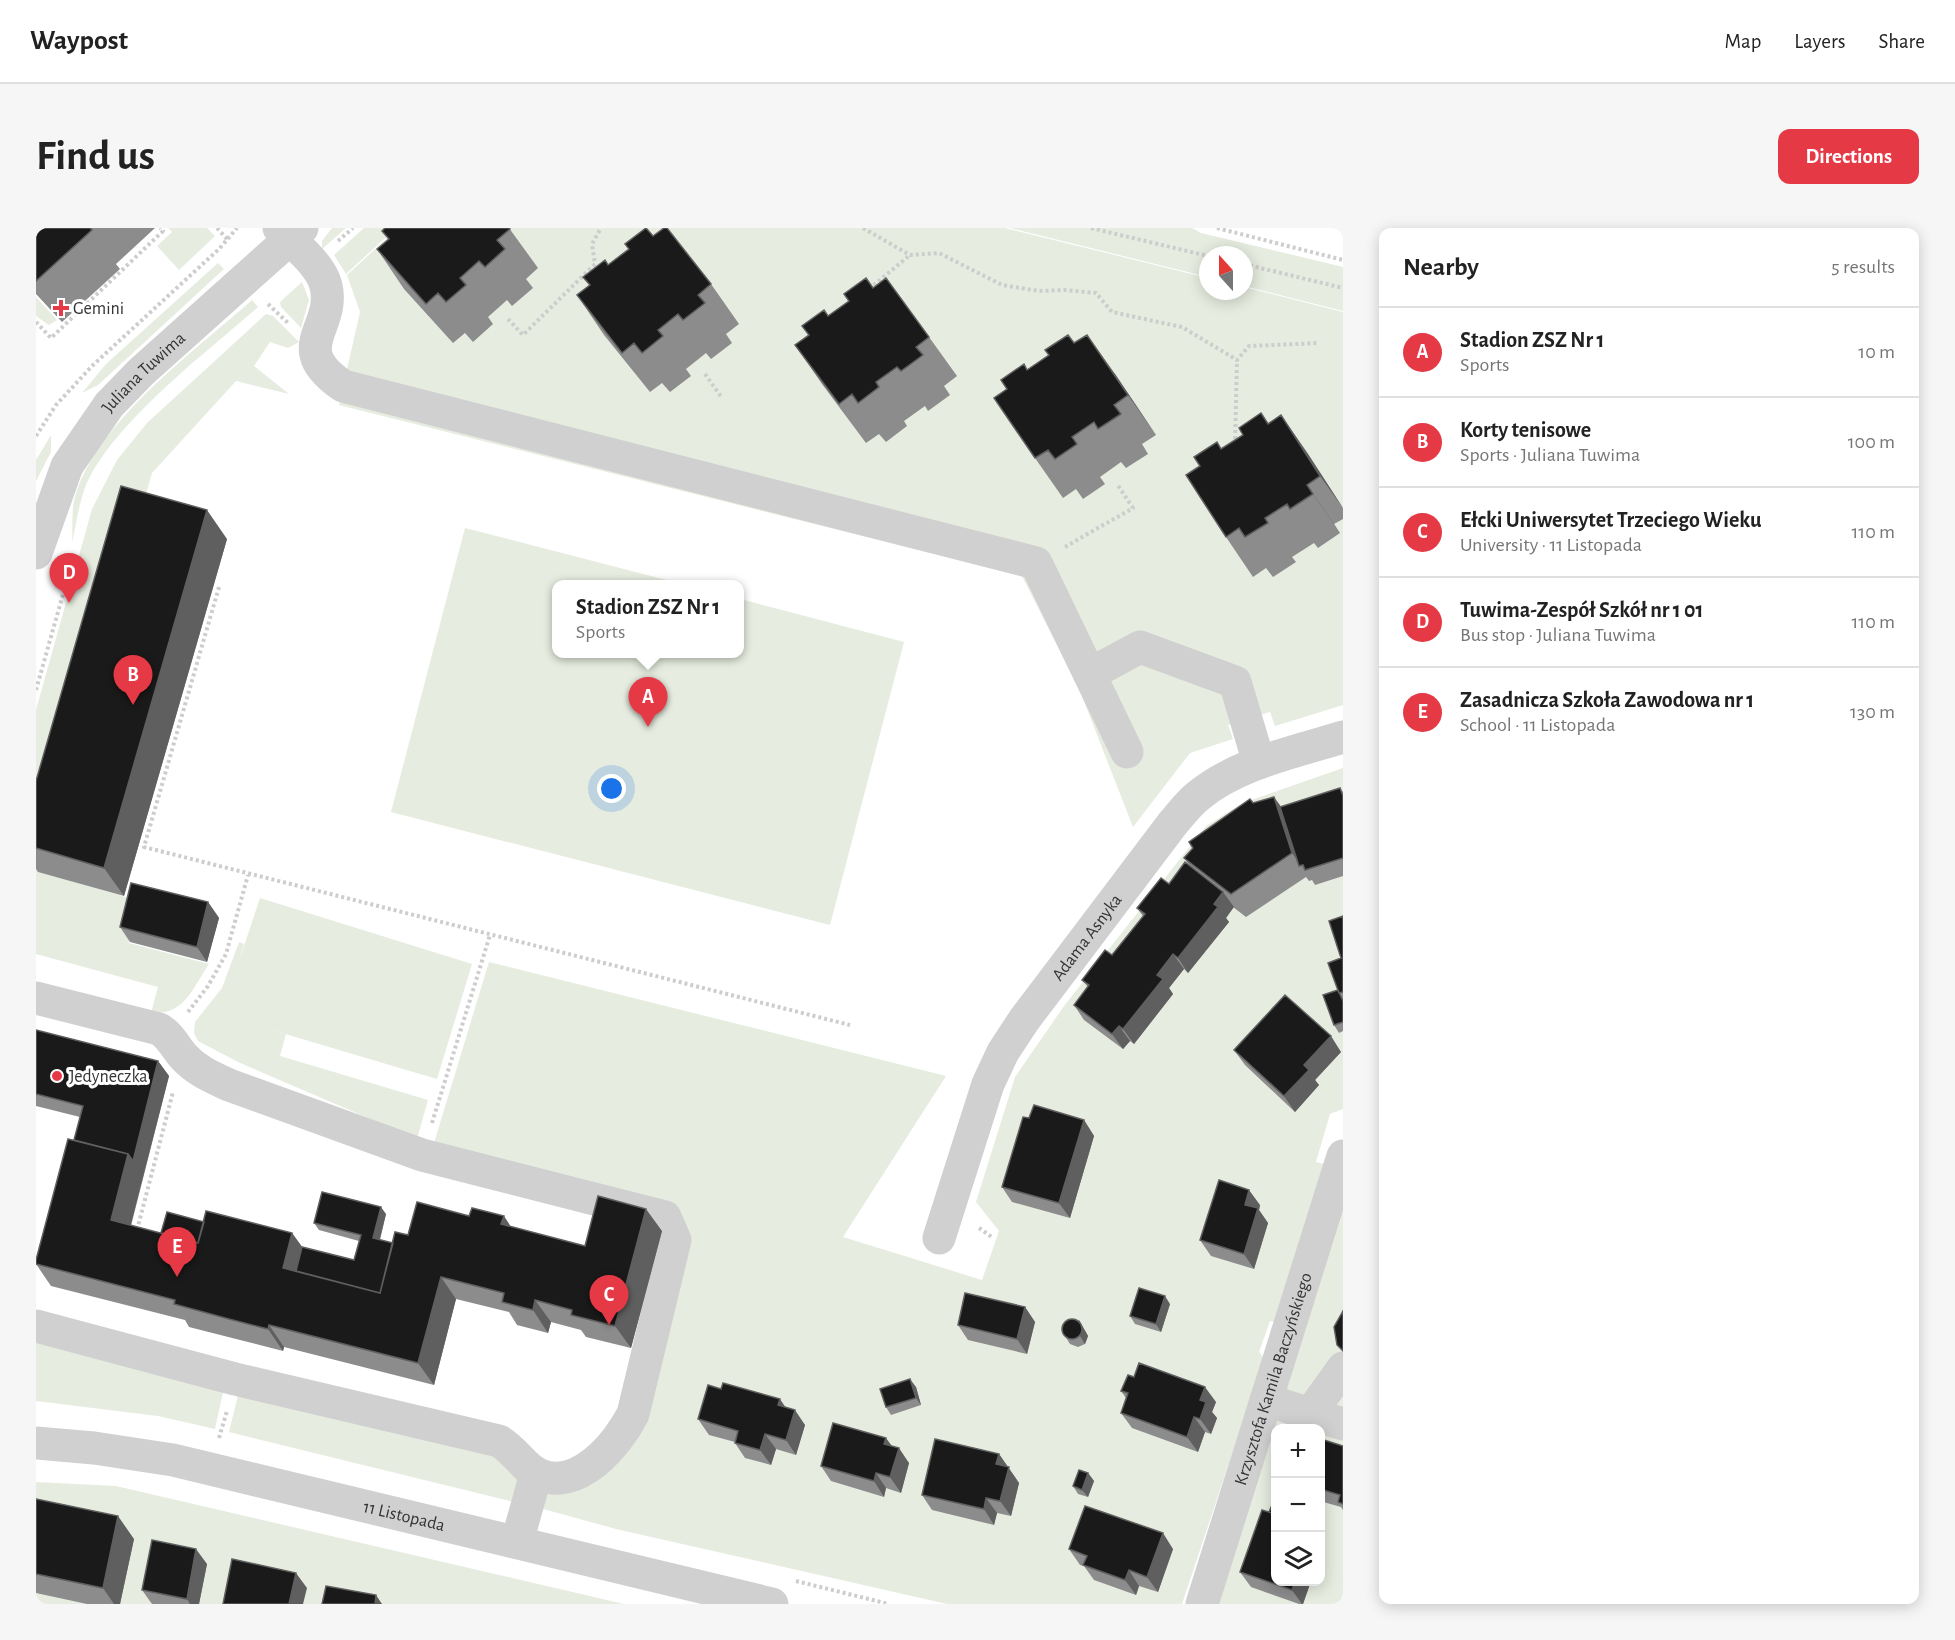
<!DOCTYPE html>
<html lang="en">
<head>
<meta charset="utf-8">
<style>
  :root { --surface:#fff; --page:#f6f6f6; --text:#222; --muted:#767676; --line:#e0e0e0; --accent:#e63946 }
  body { margin:0; font-family:"Alegreya Sans",sans-serif; background:var(--page); color:var(--text) }
  .controls { position:absolute; right:18px; bottom:18px; display:grid; overflow:hidden; border-radius:12px; box-shadow:0 3px 15px #0003 }
  .controls button { width:54px; height:54px; display:grid; place-items:center; padding:0; border:0; border-bottom:2px solid var(--line); background:var(--surface); color:var(--text); font:30px sans-serif }
  .compass { position:absolute; left:1163px; top:18px; width:54px; height:54px; border-radius:50%; background:var(--surface); box-shadow:0 3px 15px #0003; rotate:339deg }
  .you { position:absolute; left:576px; top:561px; width:21px; height:21px; margin:-15px; border:4px solid #fff; border-radius:50%; background:#1a73e8; box-shadow:0 0 0 9px #1a73e833 }
  .badge { display:grid; place-items:center; width:39px; height:39px; border-radius:50%; background:var(--accent); color:#fff; font-size:20px; font-weight:700 }
  .pin { position:absolute; translate:-50% -50px; filter:drop-shadow(0 2px 3px #0008) }
  .pin::after { content:''; position:absolute; top:32px; width:21px; height:18px; background:inherit; clip-path:polygon(0 0,100% 0,50% 100%) }
  .popup { position:absolute; left:516px; top:352px; width:192px; height:78px; box-sizing:border-box; display:grid; place-content:center; border-radius:12px; background:var(--surface); filter:drop-shadow(0 2px 4px #0005); font-size:20px; white-space:nowrap; color:var(--muted) }
  .popup b { font-size:22px; color:var(--text) }
  .popup::after { content:''; position:absolute; left:50%; top:100%; margin-left:-12px; border:12px solid transparent; border-top-color:var(--surface) }
  .list { margin:0; padding:0; list-style:none }
  h2 { display:flex; justify-content:space-between; align-items:center; height:78px; margin:0; padding:0 24px; font-size:26px }
  h2 small { font-size:20px; font-weight:400; color:var(--muted) }
  .list li { display:grid; grid-template-columns:39px 1fr auto; gap:18px; align-items:center; box-sizing:border-box; height:90px; padding:0 24px; border-top:2px solid var(--line) }
  .list b { display:block; font-size:22px; white-space:nowrap }
  .list p { margin:0; font-size:20px; white-space:nowrap; color:var(--muted) }
  .list em { font-size:20px; font-style:normal; color:var(--muted) }
  .icon { flex:none; width:33px; height:33px; fill:none; stroke:currentColor; stroke-width:2; stroke-linecap:round; stroke-linejoin:round }
  .map { position:relative; flex:none; width:1307px; height:1376px; overflow:hidden; border-radius:12px }
  header { display:flex; align-items:center; gap:36px; box-sizing:border-box; height:84px; padding:0 30px; background:var(--surface); border-bottom:2px solid var(--line) }
  header strong { font-size:28px }
  nav { display:flex; gap:33px; margin-inline-start:auto; font-size:21px }
  .intro { display:flex; align-items:center; justify-content:space-between; box-sizing:border-box; height:144px; padding:0 36px }
  h1 { margin:0; font-size:42px }
  .button { padding:15px 27px; border-radius:12px; background:var(--accent); color:#fff; font-size:21px; font-weight:700 }
  main { display:flex; gap:36px; padding:0 36px }
  aside { flex:1; background:var(--surface); border-radius:12px; box-shadow:0 3px 15px #0003 }
  .map>svg:first-child { display:block }
  .green { fill:#e6ecdf; fill-rule:evenodd }
  .lines { fill:none; stroke-linecap:round; stroke-linejoin:round }
  .path { stroke:#cdcdcd; stroke-width:4; stroke-dasharray:3 3; stroke-linecap:butt }
  .minor { stroke:#d0d0d0; stroke-width:33 }
  .wall { fill:#8c8c8c }
  .shaded-wall { fill:#5f5f5f }
  .building { fill:#1a1a1a; stroke:#5f5f5f; stroke-width:1.5 }
  .poi-dot { fill:#e63946; stroke:#fff; stroke-width:2 }
  .labels { text-anchor:middle; stroke-width:6; stroke-linejoin:round; paint-order:stroke }
  .poi-label { font-size:18px; fill:#333; stroke:#fff; text-anchor:start }
  .street-label { font-size:18px; fill:#333; stroke:#fff }
</style>
</head>
<body>
<header>
<strong>Waypost</strong>
<nav><a>Map</a><a>Layers</a><a>Share</a></nav>
</header>
<div class="intro"><h1>Find us</h1><a class="button">Directions</a></div>
<main>
<div class="map">
<svg width="1307" height="1376" viewBox="0 0 1307 1376">
  <rect width="100%" height="100%" fill="#fff"/>
  <path class="green" d="M132,0H171L179,8L143,42L121,18L136,4Z
    M296,0H310L286,21V13Z
    M328,0H360L310,46L298,27Z
    M362,0H969L1172,50V63H1208V59L1307,84V477L1239,498L1234,484L1192,497L1197,511L1154,525L1097,599L1044,463L986,348L303,177L324,84L311,47Z
    M974,0H1156L1165,5L1307,39V83L1208,58V27H1172V49Z
    M182,35L188,41L62,157L46,165L70,136Z
    M266,54L273,72L265,100L245,79L244,74Z
    M0,69L21,92L13,97L0,88Z
    M216,72L222,79C170,125 78,194 50,257C43,275 40,296 36,315C37,301 35,283 39,269C61,193 158,124 216,72Z
    M230,86L237,88L263,114L252,120L234,114L218,138L253,166L200,153L116,245L2,643L103,673L93,715L173,736C156,761 149,787 115,785L122,759L0,726V482L56,281L81,232L111,195Z
    M15,207V224L0,253V232Z
    M429,300L646,356H520V426H704V371L868,414L794,697L355,584Z
    M1307,540V881L1294,886L1280,934L1288,936L1239,1094L1234,1093L1223,1124L1228,1130L1146,1376H911L580,1301L500,1279L506,1256L563,1243L649,1017L398,915L453,734L910,848L807,1009L946,1052L963,1003L940,974L979,849L1028,778L1170,598L1207,575Z
    M224,670L436,736L401,851L185,787L250,806L244,828L392,872L381,911L202,834L162,813L158,805L159,794L186,760L203,714L208,716L202,736Z
    M1307,984V1376H1181ZM1240,1200H1284V1354H1240Z
    M0,1107L189,1155L179,1201L122,1188L0,1173Z
    M204,1159L453,1221L491,1253L482,1275L193,1204Z
    M0,1254L80,1258L588,1376H0Z"/>
  <g class="lines">
    <path class="path" d="M181,0L192,12
      M827,0L874,27L903,25L966,57L1003,63L1029,62L1060,65L1076,84L1146,99L1201,132L1213,118L1283,115
      M1055,0L1172,28
      M1181,0L1307,32
      M302,13L317,0
      M1208,36L1307,60
      M833,61L874,27
      M232,76L252,95
      M472,91L487,107L559,36L556,16L565,0
      M0,94L15,110L127,3L124,0
      M669,146L686,170
      M0,208L20,177L56,138L183,21L201,0
      M1199,217L1201,132
      M1029,319L1097,280L1081,256
      M183,359L108,619L814,797
      M0,462L38,327
      M152,784L172,758L190,726L212,647
      M396,895L454,707
      M943,1000L957,1010
      M101,1002L137,864
      M183,1210L191,1183
      M760,1353L853,1376"/>
    <g class="minor">
      <path d="M243,0C257,16 285,36 290,58C300,101 250,119 307,158L1000,335L1091,524"/>
      <path id="s1" d="M0,325L31,238L73,177L105,144L266,0"/>
      <path d="M1054,446L1104,419L1199,454L1223,535"/>
      <path d="M0,770L123,801C135,808 139,819 148,829C161,843 176,849 193,857L386,927L629,989L639,1012L597,1186C582,1216 541,1265 502,1246C488,1240 480,1223 463,1213L199,1151L0,1098"/>
      <path id="s2" d="M903,1010L952,856L967,824L988,792L1137,595C1145,586 1152,576 1162,568C1202,535 1259,524 1307,509"/>
      <path d="M1230,1172L1307,1196"/>
      <path d="M1274,1186L1307,1140"/>
      <path id="s3" d="M0,1215L58,1220L137,1232L736,1376"/>
      <path d="M481,1314L500,1246"/>
      <path id="s4" d="M1166,1376L1307,928"/>
    </g>
  </g>
  <path class="wall" d="M0,0H119L80,36L84,41L26,94L0,66Z
    M473,0L502,40L490,51L497,60L476,78L471,72L452,89L457,96L437,114L429,105L417,115L368,61L341,21L352,11L346,3Z
    M617,8L675,56L703,96L690,106L696,115L675,131L670,125L650,141L655,148L634,164L626,155L614,164L568,107L541,67L553,57L572,37Z
    M837,60L893,109L921,148L908,158L914,167L892,183L889,178L868,193L871,198L850,214L843,206L830,215L786,156L759,117L772,107L792,88Z
    M1038,115L1079,146L1120,207L1106,216L1112,226L1090,240L1085,234L1064,249L1069,256L1047,271L1040,261L1027,270L999,230L971,161Z
    M1245,187L1272,226L1307,280V291L1298,296L1304,305L1282,320L1278,315L1256,329L1260,334L1237,349L1230,340L1217,349L1190,309L1164,238L1185,221L1232,195Z
    M191,311L88,668L2,644L0,641V553Z
    M1304,560L1307,564V648L1279,657L1276,652L1273,653L1270,649L1210,689L1197,679L1190,690L1193,694L1152,745L1148,741L1133,760L1137,766L1098,816L1094,813L1087,821L1048,792L1038,777L1052,759L1046,752L1076,727L1107,688L1101,680L1133,656L1153,637L1148,630L1217,575L1245,579Z
    M172,674L183,690L171,734L94,714L84,699Z
    M1307,688V803L1303,805L1298,797L1305,730Z
    M0,802L122,833L133,848L95,998L125,1005L168,994L256,1005L266,1019L318,1032L323,1013L283,1002L278,995L350,986L344,1012L357,1015L372,1007L475,999L549,1018L626,1003L595,1120L550,1109L545,1102L515,1094L512,1105L481,1097L473,1084L420,1071L398,1157L248,1119L247,1123L208,1113L153,1099L149,1092L15,1058L0,1036L38,912L44,889L0,878Z
    M1198,822L1305,824L1279,852L1283,857L1259,884L1209,837Z
    M993,890L1048,892L1058,908L1034,990L976,974L966,959Z
    M1224,977L1223,982L1232,995L1218,1041L1175,1028L1164,1012Z
    M1134,1076L1125,1104L1099,1096L1094,1088Z
    M989,1079L999,1094L991,1126L932,1112L922,1097Z
    M1043,1092L1052,1108L1049,1116L1042,1119L1034,1116L1029,1108Z
    M880,1159L885,1177L855,1187L850,1179Z
    M1085,1163L1180,1174L1176,1184L1181,1190L1175,1206L1169,1204L1162,1224L1096,1200L1085,1185L1090,1170Z
    M750,1179L769,1197L760,1227L740,1221L735,1237L709,1230L699,1215V1214L673,1207L662,1191Z
    M1284,1217L1307,1218V1282L1305,1279L1284,1273Z
    M856,1218L873,1235L865,1265L850,1260L848,1269L795,1253L785,1238Z
    M963,1226L983,1255L975,1288L961,1285L958,1297L896,1282L886,1267Z
    M1052,1245L1058,1253L1052,1269L1042,1266L1037,1258Z
    M0,1271L98,1311L84,1376H51L0,1365Z
    M1033,1321H1137L1122,1364L1103,1358L1100,1367L1058,1352L1048,1338L1044,1337Z
    M171,1336L163,1376H116L106,1362Z
    M1204,1344L1275,1353L1267,1376H1263L1215,1359Z"/>
  <path class="shaded-wall" d="M1051,107L1079,146L1120,207L1092,167Z
    M1245,187L1272,226L1307,280L1284,248Z
    M1271,257L1298,296L1304,305L1277,266Z
    M171,282L191,311L88,668L68,640Z
    M1238,569L1254,591L1267,637H1265L1256,625Z
    M1187,664L1198,679L1190,690L1193,694L1152,745L1142,730Z
    M172,674L183,690L171,734L161,719Z
    M1137,726L1148,741L1133,760L1137,766L1098,816L1087,801L1121,747Z
    M1083,798L1094,813L1087,821L1076,806Z
    M1295,808L1305,824L1279,852L1283,857L1259,884L1248,868L1268,837Z
    M122,833L133,848L90,1015L75,992L92,926Z
    M1048,892L1058,908L1034,990L1023,975Z
    M1213,962L1224,977L1223,982L1232,995L1218,1041L1208,1026L1209,977Z
    M345,979L350,986L342,1018L337,1010Z
    M610,981L626,1003L595,1120L579,1098Z
    M468,988L483,1011L465,996Z
    M256,1005L272,1027L264,1056L247,1040Z
    M405,1049L420,1071L398,1157L382,1135Z
    M1129,1068L1134,1076L1125,1104L1120,1096Z
    M499,1072L515,1094L512,1105L497,1082Z
    M989,1079L999,1094L991,1126L981,1111Z
    M1043,1092L1052,1108L1049,1116L1044,1108Z
    M233,1097L248,1119L247,1123L232,1101Z
    M874,1151L880,1159L885,1177L880,1170Z
    M1169,1159L1180,1174L1176,1184L1181,1190L1175,1206L1164,1191V1172Z
    M744,1171L754,1186L742,1177Z
    M759,1182L769,1197L760,1227L750,1212Z
    M1158,1189L1169,1204L1162,1224L1151,1209Z
    M729,1206L740,1221L735,1237L724,1222Z
    M850,1210L861,1225L848,1216Z
    M863,1220L873,1235L865,1265L854,1249Z
    M963,1226L983,1255L975,1288L964,1273L960,1236Z
    M840,1245L850,1260L848,1269L838,1253Z
    M1052,1245L1058,1253L1052,1269L1046,1262Z
    M950,1270L961,1285L958,1297L948,1281Z
    M82,1288L98,1311L84,1376H78L67,1360Z
    M1127,1305L1137,1321L1122,1364L1111,1349Z
    M1284,1309L1289,1315L1284,1327Z
    M160,1321L171,1336L163,1376H154L151,1371Z
    M1093,1342L1103,1358L1100,1367L1089,1352Z
    M260,1345L271,1360L267,1376H253Z
    M1259,1353H1275L1267,1376H1266L1256,1362Z
    M340,1367L346,1376H339Z"/>
  <path class="building" d="M0,0H54L56,2L0,53Z
    M349,0H473L474,1L461,12L469,21L449,39L443,33L424,50L430,57L410,74L402,65L390,76L341,21L353,11L346,3Z
    M610,0L617,8L628,0H631L675,56L662,67L669,75L647,92L642,86L622,102L627,108L606,125L598,115L586,125L541,67L554,57L547,49L569,32L572,37L593,21L589,16Z
    M830,50L837,60L850,50L893,109L880,119L887,127L865,143L861,139L840,154L843,159L822,175L816,166L803,176L759,117L773,107L766,98L788,82L792,88L813,73L808,66Z
    M1032,107L1038,115L1051,107L1092,167L1078,177L1085,186L1062,201L1058,194L1036,209L1041,216L1019,231L1012,222L999,230L958,170L971,161L965,152L988,136L991,142L1013,127L1009,122Z
    M1225,185L1232,196L1245,187L1284,248L1271,257L1277,266L1254,281L1251,276L1229,290L1232,295L1209,309L1203,300L1190,309L1150,247L1164,238L1158,229L1181,214L1185,221L1207,207L1203,200Z
    M85,258L171,282L68,640L0,620V553Z
    M1304,560L1307,568V630L1269,642L1267,637L1263,638L1244,579Z
    M1238,569L1256,625L1195,666L1148,630L1157,620L1153,614L1214,571L1217,575Z
    M1149,634L1187,664L1178,676L1182,679L1142,730L1137,726L1121,747L1127,751L1087,801L1083,798L1076,806L1038,777L1053,757L1046,752L1069,722L1076,727L1109,686L1101,680L1125,650L1133,656Z
    M95,655L172,674L161,719L84,699Z
    M1307,688V764L1303,765L1292,735L1305,730L1293,693Z
    M1302,762L1307,773V794L1298,797L1287,767Z
    M1249,767L1295,808L1268,837L1273,842L1248,868L1198,822Z
    M0,802L122,833L97,933L92,926L38,912L47,878L0,866Z
    M998,877L1048,892L1023,975L966,959L987,889L993,890Z
    M32,911L92,926L75,992L162,1015L170,983L256,1005L247,1040L344,1065L359,1004L372,1007L381,974L433,988L436,980L468,988L465,996L549,1018L562,968L610,981L579,1098L535,1087L536,1082L499,1072L497,1082L466,1074L468,1065L405,1049L382,1135L233,1097L232,1101L193,1091L138,1076L139,1072L0,1036V1032Z
    M1183,952L1213,962L1209,977L1222,980L1208,1026L1164,1012Z
    M286,964L345,979L337,1010L357,1015L344,1065L260,1043L266,1019L318,1032L325,1007L278,995Z
    M131,984L168,994L162,1015L125,1005Z
    M1103,1060L1129,1068L1120,1096L1094,1088Z
    M929,1065L989,1079L981,1111L922,1097Z
    M1307,1083V1123L1301,1117L1298,1099Z
    M1026 1101a10 10 0 1 1 20 0a10 10 0 1 1-20 0Z
    M1103,1135L1169,1159L1164,1172L1170,1174L1164,1191L1158,1189L1151,1209L1085,1185L1092,1165L1085,1163L1092,1147L1098,1149Z
    M874,1151L880,1170L850,1179L844,1161Z
    M687,1155L744,1171L742,1177L759,1182L750,1212L729,1206L724,1222L699,1215L702,1203L662,1191L672,1157L685,1161Z
    M797,1195L850,1210L848,1216L863,1220L854,1249L840,1245L838,1253L785,1238Z
    M899,1211L963,1226L960,1236L973,1239L964,1273L950,1270L948,1281L886,1267Z
    M1288,1212L1307,1218V1276L1302,1274L1304,1267L1284,1261V1224Z
    M1043,1242L1052,1245L1046,1262L1037,1258Z
    M0,1271L82,1288L67,1360L0,1346Z
    M1236,1277L1239,1278V1286L1233,1284Z
    M1049,1278L1127,1305L1111,1349L1093,1342L1089,1352L1047,1337L1051,1328L1033,1321Z
    M1226,1282L1239,1286V1353H1259L1256,1362L1204,1344Z
    M116,1312L160,1321L151,1371L106,1362Z
    M196,1331L260,1345L253,1376H187Z
    M290,1358L340,1367L339,1376H286Z"/>
  <g class="poi-dot">
    <path d="M22 71h6v6h6v6h-6v6h-6v-6h-6v-6h6z"/>
    <circle cx="21" cy="848" r="6"/>
  </g>
  <g class="labels">
    <g class="poi-label">
      <text x="37" y="86">Gemini</text>
      <text x="33" y="854">Jedyneczka</text>
    </g>
    <g class="street-label">
      <text dy="6" stroke="none"><textPath href="#s1" startOffset="214">Juliana Tuwima</textPath></text>
      <text dy="6" stroke="none"><textPath href="#s2" startOffset="339">Adama Asnyka</textPath></text>
      <text dy="6" stroke="none"><textPath href="#s4" startOffset="236">Krzysztofa Kamila Baczyńskiego</textPath></text>
      <text dy="6" stroke="none"><textPath href="#s3" startOffset="376">11 Listopada</textPath></text>
    </g>
  </g>
</svg>
<div class="controls">
<button>+</button>
<button>−</button>
<button><svg class="icon" aria-label="layers" viewBox="0 0 24 24"><path d="M12 4l9 5-9 5-9-5zM3 14l9 5 9-5"/></svg></button>
</div>
<svg class="compass" viewBox="-18 -18 36 36"><path d="M0-13l5 13h-10z" fill="#e53935"/><path d="M0 13l5-13h-10z" fill="#767676"/></svg>
<div class="you"></div>
<div class="pin badge" style="left:612px;top:499px">A</div>
<div class="popup"><b>Stadion ZSZ Nr 1</b>Sports</div>
<div class="pin badge" style="left:97px;top:477px">B</div>
<div class="pin badge" style="left:573px;top:1097px">C</div>
<div class="pin badge" style="left:33px;top:375px">D</div>
<div class="pin badge" style="left:141px;top:1049px">E</div>
</div>
<aside>
<h2>Nearby<small>5 results</small></h2>
<ul class="list">
<li><span class="badge">A</span><div><b>Stadion ZSZ Nr 1</b><p>Sports</p></div><em>10 m</em></li>
<li><span class="badge">B</span><div><b>Korty tenisowe</b><p>Sports · Juliana Tuwima</p></div><em>100 m</em></li>
<li><span class="badge">C</span><div><b>Ełcki Uniwersytet Trzeciego Wieku</b><p>University · 11 Listopada</p></div><em>110 m</em></li>
<li><span class="badge">D</span><div><b>Tuwima-Zespół Szkół nr 1 01</b><p>Bus stop · Juliana Tuwima</p></div><em>110 m</em></li>
<li><span class="badge">E</span><div><b>Zasadnicza Szkoła Zawodowa nr 1</b><p>School · 11 Listopada</p></div><em>130 m</em></li>
</ul>
</aside>
</main>
</body>
</html>
